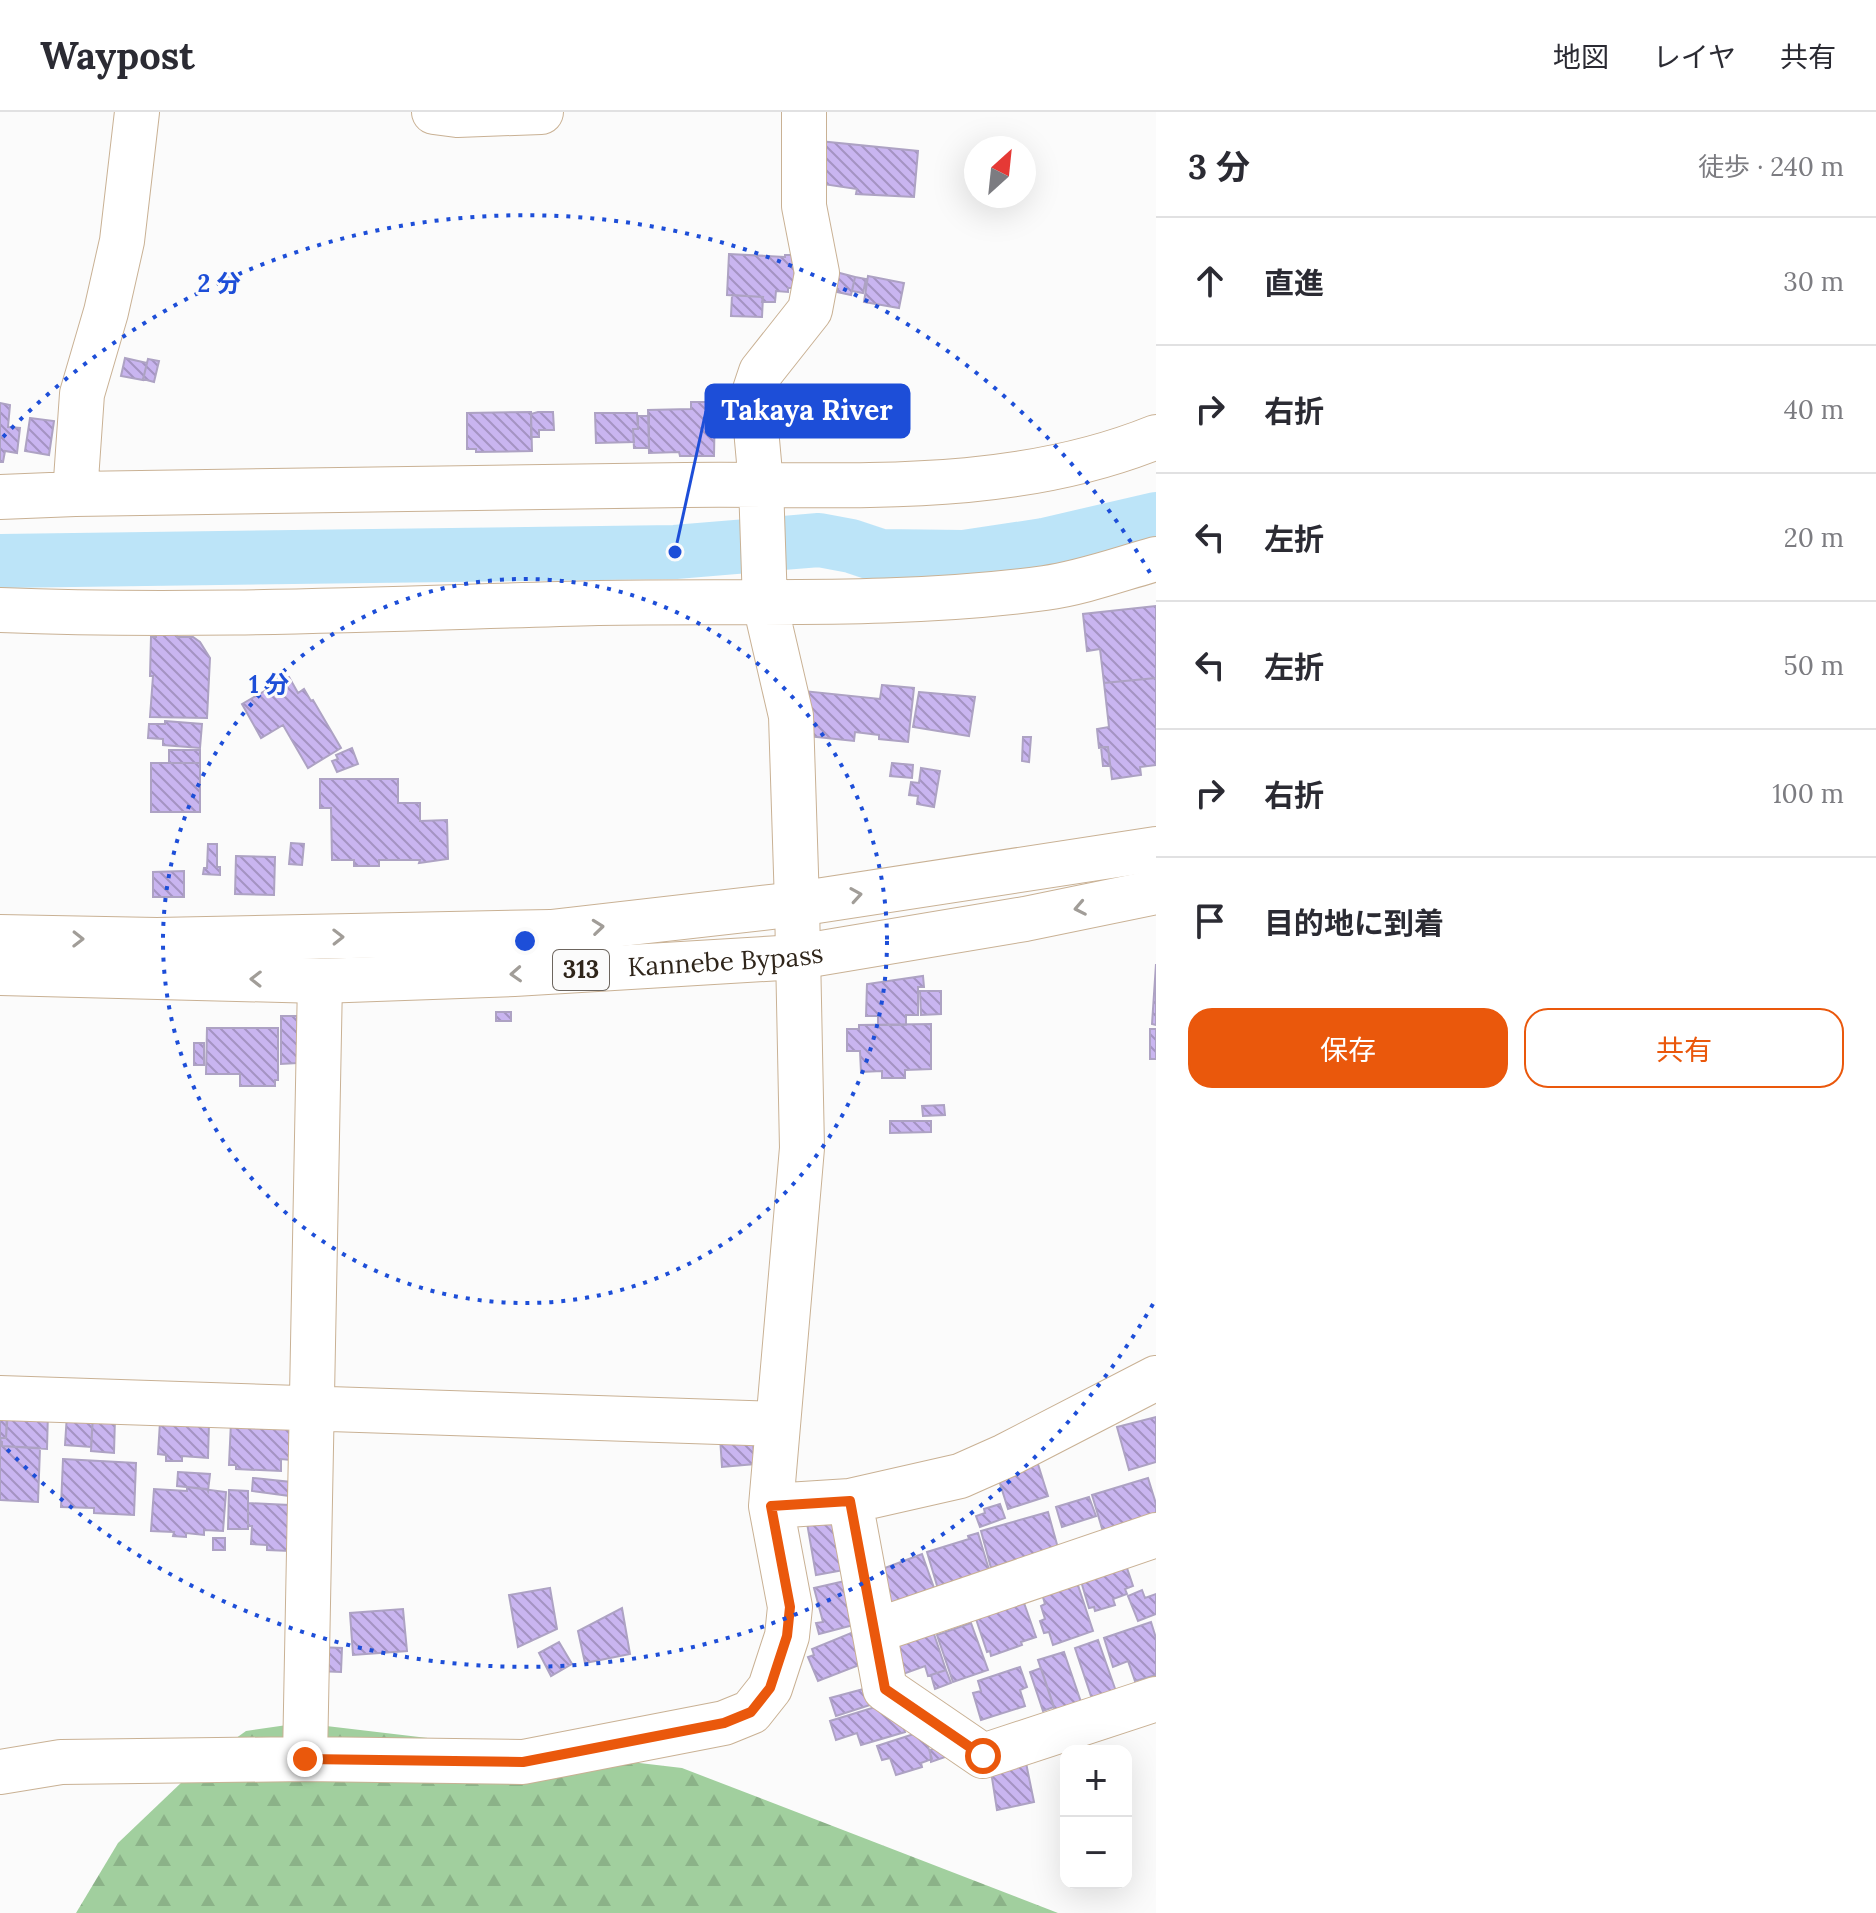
<!DOCTYPE html>
<html lang="ja">
<head>
<meta charset="utf-8">
<style>
  :root { --surface:#fff; --page:#f2f2f3; --text:#2b2b33; --muted:#7c7c81; --line:#e1e1e2; --accent:#ea580c }
  body { margin:0; font-family:Lora,"Noto Sans JP",serif; background:var(--page); color:var(--text) }
  .controls { position:absolute; right:24px; bottom:24px; display:grid; overflow:hidden; border-radius:16px; box-shadow:0 8px 32px #0002 }
  .controls button { width:72px; height:72px; display:grid; place-items:center; padding:0; border:0; border-bottom:2px solid var(--line); background:var(--surface); color:var(--text); font:40px sans-serif }
  .compass { position:absolute; left:964px; top:24px; width:72px; height:72px; border-radius:50%; background:var(--surface); box-shadow:0 8px 32px #0002; rotate:27deg }
  .stop { position:absolute; width:24px; height:24px; margin:-18px; border:6px solid #ea580c; border-radius:50%; background:#fff }
  .stop.end { background:#ea580c; border-color:#fff; box-shadow:0 2px 8px #0008 }
  .list { margin:0; padding:0; list-style:none }
  h2 { display:flex; justify-content:space-between; align-items:center; height:104px; margin:0; padding:0 32px; font-size:34px }
  h2 small { font-size:26px; font-weight:400; color:var(--muted) }
  .list li { display:grid; grid-template-columns:52px 1fr auto; gap:24px; align-items:center; box-sizing:border-box; height:128px; padding:0 32px; border-top:2px solid var(--line) }
  .list b { display:block; font-size:30px; white-space:nowrap }
  .list em { font-size:26px; font-style:normal; color:var(--muted) }
  .actions { display:flex; gap:16px; padding:24px 32px }
  .actions a { flex:1; padding:18px 0; border:2px solid var(--accent); border-radius:24px; text-align:center; font-size:28px; color:var(--accent) }
  .actions .main { background:var(--accent); color:#fff }
  .icon { flex:none; width:44px; height:44px; fill:none; stroke:currentColor; stroke-width:2; stroke-linecap:round; stroke-linejoin:round }
  .map { position:relative; flex:none; width:1156px; height:1801px; overflow:hidden }
  header { display:flex; align-items:center; gap:48px; box-sizing:border-box; height:112px; padding:0 40px; background:var(--surface); border-bottom:2px solid var(--line) }
  header strong { font-size:38px }
  nav { display:flex; gap:44px; margin-inline-start:auto; font-size:28px }
  main { display:flex }
  aside { flex:1; background:var(--surface) }
  .map>svg:first-child { display:block }
  .forest { fill:url(#forest-firs) }
  .lines { fill:none; stroke-linecap:round; stroke-linejoin:round }
  .river { stroke:#bce4f8; stroke-width:54 }
  .building { fill:url(#building-back-hatch); stroke:#ada2c3; stroke-width:2 }
  .minor-casing { stroke:#c9b194; stroke-width:46 }
  .highway-casing { stroke:#c9b194; stroke-width:46 }
  .minor { stroke:#fff; stroke-width:44 }
  .highway { stroke:#fff; stroke-width:44 }
  .oneway { stroke:#a19d98 }
  .route { stroke:#ea580c; stroke-width:10 }
  .ring { fill:none; stroke:#1d4ed8; stroke-width:4; stroke-dasharray:4 8 }
  .labels { text-anchor:middle; stroke-width:6; stroke-linejoin:round; paint-order:stroke }
  .shield { fill:#fbfbfb; stroke:#6c655e; stroke-width:2 }
  .shield-label { font-size:24px; font-weight:bold; fill:#2f251a }
  .street-label { font-size:26px; fill:#2f251a; stroke:#fbfbfb }
  .centre { fill:#1d4ed8; stroke:#fbfbfb; stroke-width:4 }
  .ring-label { font-size:24px; text-anchor:middle; font-weight:bold; fill:#1d4ed8; stroke:#fbfbfb; stroke-width:6; stroke-linejoin:round; paint-order:stroke }
  .leader { fill:none; stroke:#1d4ed8; stroke-width:3 }
  .callout-dot { fill:#1d4ed8; stroke:#fbfbfb; stroke-width:3 }
  .callout { fill:#1d4ed8; stroke:#1d4ed8; stroke-width:3 }
  .callout-label { font-size:28px; text-anchor:middle; font-weight:bold; fill:#fff }
</style>
</head>
<body>
<header>
<strong>Waypost</strong>
<nav><a>地図</a><a>レイヤ</a><a>共有</a></nav>
</header>
<main>
<div class="map">
<svg width="1156" height="1801" viewBox="0 0 1156 1801">
  <defs>
    <pattern id="forest-firs" width="22" height="20" patternUnits="userSpaceOnUse" patternTransform="scale(2)"><rect width="22" height="20" fill="#a1cf9e"/><path d="M5 1l3.5 6h-7zM16 11l3.5 6h-7z" fill="#8bb288"/></pattern>
    <pattern id="building-back-hatch" width="6" height="6" patternUnits="userSpaceOnUse" patternTransform="scale(2)"><rect width="6" height="6" fill="#c9b5f0"/><path d="M-1 5l2 2M0 0l6 6M5-1l2 2" fill="none" stroke="#a493c2"/></pattern>
  </defs>
  <rect width="100%" height="100%" fill="#fbfbfb"/>
  <path class="forest" d="M301,1611L682,1656L1058,1801H76L118,1731L204,1649L246,1619Z"/>
  <g class="lines">
    <path class="river" d="M0,449L675,440L819,428L851,434L881,444L964,445L1044,433L1156,407"/>
  </g>
  <path class="building" d="M819,29L918,39L914,85L856,82L857,77L816,71Z
    M729,142L785,145V143H795L794,176H788V180L776,179L775,190H762L763,185L727,183Z
    M836,160L855,165L851,183L837,180L838,177L833,176Z
    M868,164L904,171L899,196L864,190Z
    M855,165L866,167L863,181L852,179Z
    M732,183L763,185L762,205L731,204Z
    M125,246L147,251L143,268L121,264Z
    M148,247L159,249L154,270L143,267Z
    M691,290H715L714,344H680L679,340L649,341L648,298L691,297Z
    M0,291L10,293L8,315L20,316L17,341L5,339L3,350H0Z
    M531,300L532,339L476,340V337H467V301Z
    M538,300H553L554,318H539V325H531V302Z
    M595,301H637L638,317H633L634,330L596,331Z
    M638,304H649V336H634L633,317H638Z
    M30,306L54,309L49,343L25,339Z
    M1156,494V566L1104,571L1100,537L1087,539L1083,502Z
    M156,517L177,518V525H193L200,530L210,546L207,606L150,605L153,564H150L151,525H156Z
    M289,565L298,581L304,577L311,589L313,588L341,636L308,656L283,613L261,626L242,592Z
    M1156,566V653L1140,655L1141,663L1112,667L1108,635L1099,636L1097,617L1109,615L1104,571Z
    M882,573L914,576L908,630L879,627V623L855,620L854,629L808,624L804,579L880,587Z
    M919,580L975,585L969,624L913,615Z
    M165,609L202,612L200,636L163,633V627L148,626L149,612H165Z
    M1023,625H1031L1029,650L1022,649Z
    M1101,635H1108L1110,654H1103Z
    M352,636L358,652L337,660L332,649L338,647L336,643Z
    M169,638H200V651H169Z
    M151,651H200V700H151Z
    M892,651L913,653L912,666L890,664Z
    M921,656L940,659L934,695L917,692L918,684L909,683L911,670L919,671Z
    M320,667H398V691H420V709L447,708L448,747L419,751L420,748H379V754H354V748H332L331,696H320Z
    M291,731L304,732L302,753L289,752Z
    M208,732H217V755H220V763L203,762L204,756H207Z
    M236,744L275,745L274,783L235,782Z
    M184,759V785H153V760Z
    M1156,852V913L1152,912Z
    M923,864L924,875H918V903H906V913H878V904H866L867,872Z
    M920,879H941V902L921,903Z
    M496,900H511V909H496Z
    M281,904H297V951L281,952Z
    M931,912V957L905,958V966H882V959L861,960L860,939H847V917H859V913Z
    M207,916H278V968H275V974H240V962H206Z
    M1150,917H1156V947H1150Z
    M194,931H204V953H194Z
    M944,993L945,1003L923,1004L922,994Z
    M890,1009H931V1020L890,1021Z
    M7,1298L48,1300L47,1337L2,1334L0,1326H6Z
    M0,1299H8L6,1326H0Z
    M67,1302L93,1303L91,1335L65,1333Z
    M93,1303L115,1305L114,1341L91,1339Z
    M1156,1305V1350L1129,1358L1117,1315Z
    M160,1310L209,1311L208,1346L182,1344V1349H166V1343L158,1342Z
    M231,1310L291,1312L290,1348L281,1347V1359L236,1357V1353H229Z
    M752,1322L755,1352L722,1355L720,1325Z
    M0,1330H2V1334L40,1336L38,1390L0,1388Z
    M63,1347L136,1351L134,1403L94,1401V1396L61,1395Z
    M1037,1349L1048,1384L1008,1397L997,1362Z
    M178,1360L210,1362L208,1379L207,1377L177,1374Z
    M253,1366L291,1370L290,1384L252,1379Z
    M1148,1366L1156,1392V1409L1104,1423L1092,1383Z
    M187,1375L226,1380L223,1419L204,1418V1423L186,1421V1425L173,1424L174,1420L151,1419L154,1377L187,1379Z
    M229,1378L248,1379V1417H228Z
    M1089,1385L1096,1404L1062,1415L1056,1395Z
    M248,1391L289,1393L290,1439L267,1438V1433L251,1432L252,1414H248Z
    M1000,1392L1005,1406L980,1415L976,1404L985,1401L984,1397Z
    M1048,1400L1058,1436L991,1456L981,1419Z
    M835,1406L844,1458L816,1463L807,1411Z
    M978,1421L990,1461L938,1477L927,1440L969,1427L968,1424Z
    M213,1426H225V1438H213Z
    M922,1442L934,1476L883,1494L877,1459Z
    M1126,1453L1133,1474L1125,1477L1127,1482L1113,1487L1115,1493L1095,1499L1094,1495L1089,1496L1078,1459Z
    M1074,1461L1093,1519L1053,1533L1049,1520L1044,1521L1040,1509L1045,1507L1041,1494L1045,1492L1039,1472Z
    M845,1469L861,1511L819,1522L816,1511L823,1510L814,1476Z
    M550,1476L557,1517L518,1535L509,1483Z
    M1142,1478L1145,1486L1156,1482V1502L1138,1509L1128,1484Z
    M1023,1488L1036,1525L1021,1530L1022,1533L991,1544L990,1539L987,1540L975,1504Z
    M622,1496L630,1542L585,1551L578,1519Z
    M403,1497L407,1539L353,1543L350,1501Z
    M1151,1510L1156,1526V1563L1135,1569L1128,1549L1113,1555L1104,1526Z
    M971,1511L988,1558L953,1570L937,1523Z
    M856,1519L867,1550L818,1569L808,1545L814,1543L812,1537Z
    M934,1522L946,1558L928,1564L925,1554L903,1562L890,1523Z
    M1098,1528L1118,1585L1094,1593L1075,1536Z
    M559,1530L572,1552L551,1564L539,1541Z
    M318,1535L342,1536L341,1560L317,1559Z
    M1064,1540L1083,1596L1057,1605L1038,1548Z
    M1020,1555L1027,1575L1020,1578L1025,1594L981,1608L973,1581L981,1579L978,1569Z
    M1041,1556L1054,1595L1043,1599L1030,1560Z
    M946,1558L951,1571L935,1577L931,1563Z
    M871,1575L876,1591L836,1604L830,1586Z
    M888,1591L897,1596L905,1620L861,1633L857,1621L836,1628L830,1609Z
    M923,1619L932,1647L921,1651L922,1655L896,1663L890,1646L882,1648L877,1634Z
    M947,1633L951,1643L931,1650L930,1638Z
    M1025,1646L1034,1690L997,1698L990,1653Z"/>
  <g class="lines">
    <defs>
      <path id="minor" d="M434,0L457,3L541,0
        M75,382C279,379 482,376 685,373C844,371 1005,386 1156,325
        M0,385L75,382L82,282L106,200L122,129L137,0
        M0,498C199,506 399,496 598,491C747,488 897,496 1045,476C1082,471 1120,457 1156,447
        M0,1286L778,1312
        M850,1389L885,1577L983,1644L1156,1587
        M771,1394L850,1389L960,1364L1005,1344L1156,1266
        M875,1519L1156,1423
        M305,1647L320,869
        M0,1660L61,1650L305,1647L523,1650L724,1611L751,1600L770,1576L787,1524L790,1495L771,1394L802,1036L797,792L791,604L765,492L761,372L753,284L761,260L810,198L817,161L804,94V0"/>
      <g id="highway">
        <path d="M0,825L157,828L551,820L797,792L1156,737"/>
        <path id="s1" d="M0,861L320,869L514,862L798,845L1025,807L1156,780"/>
      </g>
    </defs>
    <use href="#minor" class="minor-casing"/>
    <use href="#highway" class="highway-casing"/>
    <use href="#minor" class="minor"/>
    <use href="#highway" class="highway"/>
  </g>
  <defs><path id="oneway-chevron" d="M-2-3.5L2.5 0L-2 3.5" fill="none" stroke-width="1.6" stroke-linecap="round" stroke-linejoin="round" transform="scale(2)"/></defs>
  <g class="oneway">
    <use href="#oneway-chevron" transform="translate(856 783) rotate(-9)"/>
    <use href="#oneway-chevron" transform="translate(1080 796) rotate(169)"/>
    <use href="#oneway-chevron" transform="translate(598 815) rotate(-6)"/>
    <use href="#oneway-chevron" transform="translate(338 825) rotate(-1)"/>
    <use href="#oneway-chevron" transform="translate(78 827) rotate(1)"/>
    <use href="#oneway-chevron" transform="translate(516 862) rotate(177)"/>
    <use href="#oneway-chevron" transform="translate(256 867) rotate(-179)"/>
  </g>
  <g class="lines">
    <path class="route" d="M305,1647L523,1650L724,1611L751,1600L770,1576L787,1524L790,1495L771,1394L850,1389L885,1577L983,1644"/>
  </g>
  <g class="ring">
    <circle cx="525" cy="829" r="362"/>
    <path d="M1153 1192A725 725 0 0 1 3 1333M3 325A725 725 0 0 1 1153 466"/>
  </g>
  <g class="labels">
    <rect class="shield" x="553" y="838" width="56" height="40" rx="6"/>
    <g class="shield-label">
      <text x="581" y="866">313</text>
    </g>
    <g class="street-label">
      <text dy="9" stroke="none"><textPath href="#s1" startOffset="726">Kannebe Bypass</textPath></text>
    </g>
  </g>
  <circle cx="525" cy="829" r="12" class="centre"/>
  <g class="ring-label">
    <text x="219" y="180">2 分</text>
    <text x="269" y="581">1 分</text>
  </g>
  <path class="leader" d="M675 440L706 299"/>
  <circle class="callout-dot" cx="675" cy="440" r="8"/>
  <rect class="callout" x="706" y="273" width="203" height="52" rx="8"/>
  <g class="callout-label">
    <text x="807" y="308">Takaya River</text>
  </g>
</svg>
<div class="controls">
<button>+</button>
<button>−</button>
</div>
<svg class="compass" viewBox="-18 -18 36 36"><path d="M0-13l5 13h-10z" fill="#e53935"/><path d="M0 13l5-13h-10z" fill="#7c7c81"/></svg>
<div class="stop" style="left:983px;top:1644px"></div>
<div class="stop end" style="left:305px;top:1647px"></div>
</div>
<aside>
<h2>3 分<small>徒歩 · 240 m</small></h2>
<ul class="list">
<li><svg class="icon" aria-label="ahead" viewBox="0 0 24 24"><path d="M12 20V5M6 11l6-6 6 6"/></svg><div><b>直進</b></div><em>30 m</em></li>
<li><svg class="icon" aria-label="right" viewBox="0 0 24 24"><path d="M7 20v-9h11M14 6l5 5-5 5"/></svg><div><b>右折</b></div><em>40 m</em></li>
<li><svg class="icon" aria-label="left" viewBox="0 0 24 24"><path d="M17 20v-9H6M10 6l-5 5 5 5"/></svg><div><b>左折</b></div><em>20 m</em></li>
<li><svg class="icon" aria-label="left" viewBox="0 0 24 24"><path d="M17 20v-9H6M10 6l-5 5 5 5"/></svg><div><b>左折</b></div><em>50 m</em></li>
<li><svg class="icon" aria-label="right" viewBox="0 0 24 24"><path d="M7 20v-9h11M14 6l5 5-5 5"/></svg><div><b>右折</b></div><em>100 m</em></li>
<li><svg class="icon" aria-label="arrive" viewBox="0 0 24 24"><path d="M6 21V4h12l-3 4 3 4H6"/></svg><div><b>目的地に到着</b></div></li>
</ul>
<div class="actions"><a class="main">保存</a><a>共有</a></div>
</aside>
</main>
</body>
</html>
